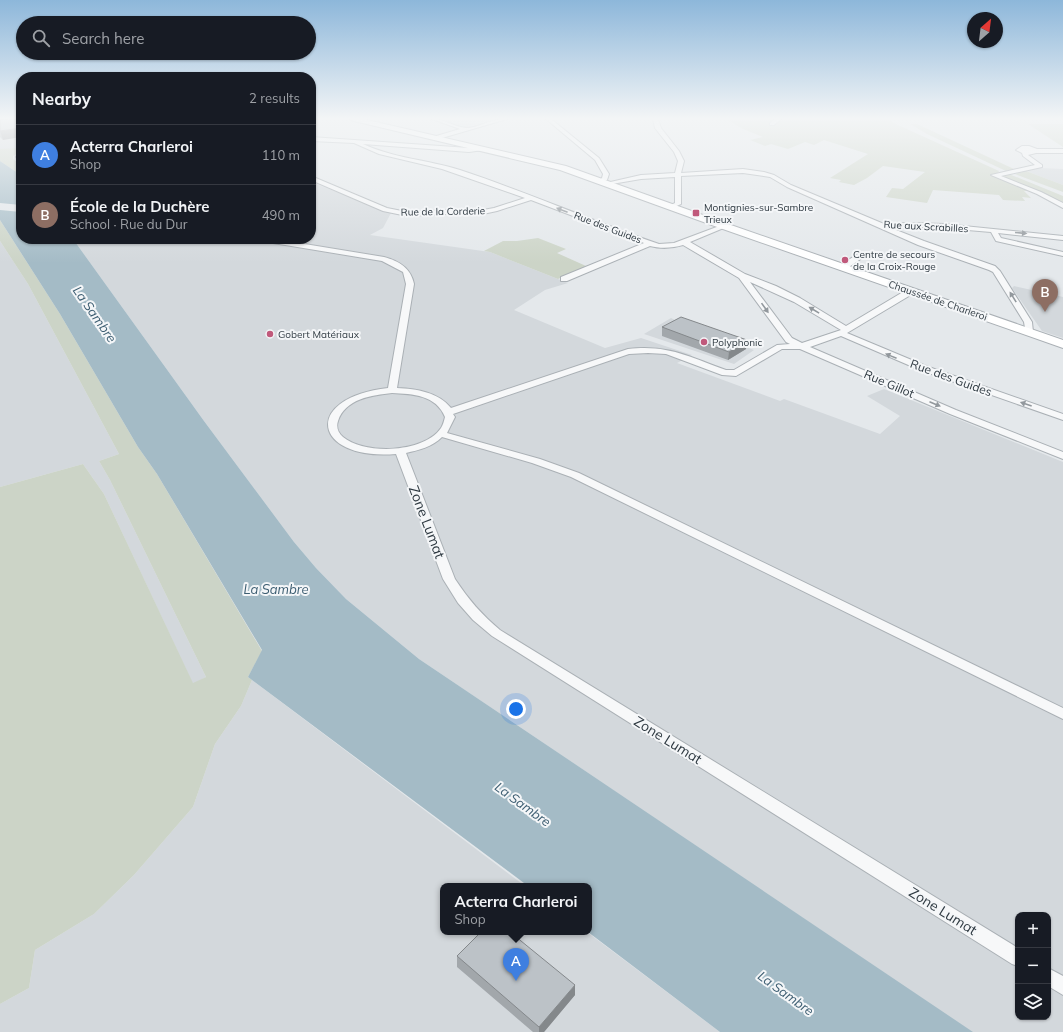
<!DOCTYPE html>
<html lang="en">
<head>
<meta charset="utf-8">
<style>
  :root { --surface:#171b24; --page:#242831; --text:#f1f3f6; --muted:#9ea1a6; --line:#363941; --accent:#ea580c }
  body { margin:0; font-family:Mulish,sans-serif; background:var(--page); color:var(--text) }
  .controls { position:absolute; right:12px; bottom:12px; display:grid; overflow:hidden; border-radius:8px; box-shadow:0 1px 3px #0004 }
  .controls button { width:36px; height:36px; display:grid; place-items:center; padding:0; border:0; border-bottom:1px solid var(--line); background:var(--surface); color:var(--text); font:20px sans-serif }
  .compass { position:absolute; left:967px; top:12px; width:36px; height:36px; border-radius:50%; background:var(--surface); box-shadow:0 1px 3px #0004; rotate:28deg }
  .you { position:absolute; left:516px; top:709px; width:14px; height:14px; margin:-10px; border:3px solid #fff; border-radius:50%; background:#1a73e8; box-shadow:0 0 0 6px #1a73e833 }
  .badge { display:grid; place-items:center; width:26px; height:26px; border-radius:50%; background:var(--accent); color:#fff; font-size:13px; font-weight:700 }
  .pin { position:absolute; translate:-50% -33px; filter:drop-shadow(0 1px 2px #0008) }
  .pin::after { content:''; position:absolute; top:21px; width:14px; height:12px; background:inherit; clip-path:polygon(0 0,100% 0,50% 100%) }
  .popup { position:absolute; left:440px; top:883px; width:152px; height:52px; box-sizing:border-box; display:grid; place-content:center; border-radius:8px; background:var(--surface); filter:drop-shadow(0 1px 3px #0005); font-size:13px; white-space:nowrap; color:var(--muted) }
  .popup b { font-size:15px; color:var(--text) }
  .popup::after { content:''; position:absolute; left:50%; top:100%; margin-left:-8px; border:8px solid transparent; border-top-color:var(--surface) }
  .list { margin:0; padding:0; list-style:none }
  h2 { display:flex; justify-content:space-between; align-items:center; height:52px; margin:0; padding:0 16px; font-size:17px }
  h2 small { font-size:13px; font-weight:400; color:var(--muted) }
  .list li { display:grid; grid-template-columns:26px 1fr auto; gap:12px; align-items:center; box-sizing:border-box; height:60px; padding:0 16px; border-top:1px solid var(--line) }
  .list b { display:block; font-size:15px; white-space:nowrap }
  .list p { margin:0; font-size:13px; white-space:nowrap; color:var(--muted) }
  .list em { font-size:13px; font-style:normal; color:var(--muted) }
  .icon { flex:none; width:22px; height:22px; fill:none; stroke:currentColor; stroke-width:2; stroke-linecap:round; stroke-linejoin:round }
  .map { position:relative; flex:none; width:1063px; height:1032px; overflow:hidden }
  .search { position:absolute; background:var(--surface); box-shadow:0 1px 3px #0004; left:16px; top:16px; width:300px; height:44px; display:flex; align-items:center; gap:10px; box-sizing:border-box; padding:0 14px; border-radius:22px; color:var(--muted); font-size:15px }
  .panel { position:absolute; background:var(--surface); box-shadow:0 1px 3px #0004; left:16px; top:72px; width:300px; height:172px; border-radius:16px }
  .map>svg:first-child { display:block }
  .built { fill:#d3d8dc; fill-rule:evenodd }
  .green { fill:#ccd4c7 }
  .water { fill:#a4bbc6 }
  .pier { fill:#e4e8eb }
  .lines { fill:none; stroke-linecap:round; stroke-linejoin:round }
  .minor-casing { stroke:#aab0b5; stroke-width:2 }
  .secondary-casing { stroke:#aab0b5; stroke-width:2 }
  .minor { fill:#f7f8f9; fill-rule:evenodd }
  .secondary { fill:#fff; fill-rule:evenodd }
  .wall { fill:#a2a7ab }
  .shaded-wall { fill:#84888b }
  .building { fill:#bcc2c7; stroke:#84888b }
  .oneway { fill:#92989d }
  .poi-dot { fill:#c0597b; stroke:#f4f6f8; stroke-width:1.5 }
  .labels { text-anchor:middle; stroke-width:4; stroke-linejoin:round; paint-order:stroke }
  .far-poi-label { font-size:10px; fill:#2e3941; stroke:#f4f6f8; text-anchor:start }
  .far-street-label { font-size:10px; fill:#2e3941; stroke:#f4f6f8 }
  .street-label { font-size:12px; fill:#2e3941; stroke:#f4f6f8 }
  .water-label { font-size:13px; font-style:italic; fill:#3c5d71; stroke:#f4f6f8 }
  .near-street-label { font-size:14px; fill:#2e3941; stroke:#f4f6f8 }
</style>
</head>
<body>
<div class="map">
<svg width="1063" height="1032" viewBox="0 0 1063 1032">
  <rect width="100%" height="100%" fill="#e4e8eb"/>
  <path class="built" d="M0,119H21V151L0,155Z
    M435,119H489L491,120L464,128Z
    M1040,168L1063,169V185L1026,171Z
    M311,182L391,213L383,228L370,235L490,252L568,283L545,290L514,310L605,348L641,338L692,355L677,363L780,401L784,399L880,434L900,416L867,396L884,389L1063,462V1032H972L419,659L346,599L316,568L294,542L204,421L73,239H311ZM1018,915H1048V1017H1018Z
    M0,241L28,284L119,454L99,461L110,480L206,677L193,684L104,494L83,464L0,487Z
    M1014,286L1063,297V338L1042,331L1012,288Z
    M671,318L681,323L754,350L734,364L644,334Z
    M252,680L525,886H443V932H587L720,1032H0V1004L29,988L35,950L94,914L134,875L193,807L215,744L241,706Z"/>
  <path class="green" d="M726,119H887L898,125L999,171L997,175L1009,174L1063,196V204L1032,191H1024L1031,198L1022,197L1025,201L1003,200L999,195L933,190L927,203L886,197L892,188L903,189L925,172L883,166L867,178L854,185L839,182L841,180L830,178L868,154L824,140L814,145L805,142L788,149L771,144L765,146L750,140L763,137L743,129Z
    M910,124H917L1014,169L1006,171L927,134Z
    M1028,124H1063V147Z
    M21,148V151L13,156V159L21,165V175L0,161V149Z
    M1026,171L1063,185V192L1015,174Z
    M0,220L60,314L138,447L157,474L262,651L248,677L252,680L241,706L215,744L193,807L134,875L94,914L35,950L29,988L0,1004V487L83,464L104,494L193,683L206,677L110,480L99,461L119,454L28,284L0,241Z
    M538,238L566,249L557,253L586,266L558,279L490,252L484,251L503,241H517Z"/>
  <path class="water" d="M0,161L21,175V239H73L204,421L294,542L316,568L346,599L419,659L973,1032H720L588,932L589,886H528L248,677L262,650L157,474L138,447L60,314L0,220Z"/>
  <path class="pier" d="M0,203L21,205V212L0,210Z"/>
  <g class="lines">
    <defs>
      <path id="minor" d="M432,119C444,119 455,127 466,128C478,128 492,118 507,119L435,140L432,138L433,137L460,129Z
        M546,119H551L599,158L609,174L607,180L599,182L598,181L602,178L603,174L595,160Z
        M653,119H658L661,128L679,151L684,161L681,173L743,169L764,172L774,175L791,185L884,224L909,223L944,224L1063,236V240L998,233L1001,238L1063,252V256L996,241L991,232L932,227L891,228L924,241L995,266L1000,271L1032,322L1033,332L1029,335L1026,334L1024,322L993,272L989,270L918,245L787,187L770,177L743,173L681,176V204L670,209L667,207L675,203V177L641,179L606,185V183L641,175L675,173L678,161L674,152L655,128Z
        M775,119H781L774,125H770V123Z
        M311,137L469,148H483V150L469,152L363,144C393,158 428,160 460,170C527,192 592,221 659,244L674,243L722,225H726V227L690,242L745,274L776,286L800,298L846,326L908,289H914V293L847,333L926,366L1063,414V420L920,370L841,336L810,347L956,410L1063,452V459L950,414L800,349H782L736,376L722,375L666,354L648,353L629,354L453,414L455,417L447,433L540,459L579,473L1063,708V719L571,477L532,463L442,437C432,447 419,450 406,453L455,579C468,599 482,615 500,630L1018,948V966L1012,964L492,636L473,620L458,603L443,579L396,454C313,461 301,398 388,388L406,284L403,272L382,261L261,241L257,239H274L384,257C399,261 411,268 414,284L397,388C417,389 438,392 451,408L628,349C667,344 690,357 726,370H734L777,345L790,344L786,342L739,278L683,245C673,248 661,249 650,246L567,281H561V277L644,243L531,200L497,211L483,214L464,213L407,216L383,211L311,180V176L387,208L407,212L464,209L483,210L494,208L525,198L442,169L379,154L354,143L311,141ZM750,282L794,302L841,330L802,343L792,338ZM392,393C413,394 436,395 445,417C444,421 443,425 441,428C424,453 365,455 343,437C338,433 336,427 338,421C345,399 372,395 392,393Z
        M1022,146H1029L1037,149H1063V153H1036L1028,155L1042,165V167L1001,176L1041,192L1063,203V208L1037,194L991,175L1035,165L1023,156L1022,153L1016,150Z
        M21,152V162L16,157Z
        M858,254H861L865,256L846,269H840V265Z
        M1048,968L1063,976V995L1048,986Z"/>
      <path id="secondary" d="M350,119H363L566,166L728,224L1063,340V348L720,228L560,170L354,121Z"/>
    </defs>
    <use href="#minor" class="minor-casing"/>
    <use href="#secondary" class="secondary-casing"/>
    <use href="#minor" class="minor"/>
    <use href="#secondary" class="secondary"/>
  </g>
  <path class="wall" d="M0,119L3,140L0,137Z
    M662,327L746,349L728,360L662,336Z
    M457,956L575,995L544,1032H533L457,967Z"/>
  <path class="shaded-wall" d="M21,128V137L3,140L0,131Z
    M747,340L746,349L728,360L729,352Z
    M575,985V995L544,1032H539V1027Z"/>
  <path class="building" d="M0,119H21V128L0,131Z
    M681,317L747,340L729,352L662,327Z
    M481,932H510L575,985L539,1027L457,956Z"/>
  <defs><path id="oneway-solid" d="M-6-.8H1V-3.2L6.5 0L1 3.2V.8H-6Z"/></defs>
  <g class="oneway">
    <use href="#oneway-solid" transform="translate(562 210) rotate(-159)"/>
    <use href="#oneway-solid" transform="translate(1021 233) rotate(5)"/>
    <use href="#oneway-solid" transform="translate(1013 297) rotate(-122)"/>
    <use href="#oneway-solid" transform="translate(765 308) rotate(55)"/>
    <use href="#oneway-solid" transform="translate(814 310) rotate(-149)"/>
    <use href="#oneway-solid" transform="translate(891 356) rotate(-158)"/>
    <use href="#oneway-solid" transform="translate(935 404) rotate(23)"/>
    <use href="#oneway-solid" transform="translate(1026 404) rotate(-161)"/>
  </g>
  <linearGradient id="sky" x2="0" y2="1"><stop stop-color="#8db7da"/><stop offset="0.45" stop-color="#f3f5f6"/><stop offset="1" stop-color="#f3f5f6" stop-opacity="0"/></linearGradient>
  <rect width="1063" height="263" fill="url(#sky)"/>
  <g class="poi-dot">
    <rect x="692" y="209" width="8" height="8" rx="2"/>
    <circle cx="845" cy="260" r="4"/>
    <circle cx="270" cy="334" r="4"/>
    <circle cx="704" cy="342" r="4"/>
  </g>
  <g class="labels">
    <g class="far-poi-label">
      <text x="704" y="211">Montignies-sur-Sambre<tspan x="704" dy="12">Trieux</tspan></text>
      <text x="853" y="258">Centre de secours<tspan x="853" dy="12">de la Croix-Rouge</tspan></text>
      <text x="278" y="338">Gobert Matériaux</text>
      <text x="712" y="346">Polyphonic</text>
    </g>
    <g class="far-street-label">
      <text transform="translate(443 211) rotate(-1)" y="4">Rue de la Corderie</text>
      <text transform="translate(926 226) rotate(3)" y="4">Rue aux Scrabilles</text>
      <text transform="translate(608 227) rotate(21)" y="4">Rue des Guides</text>
      <text transform="translate(938 300) rotate(19)" y="4">Chaussée de Charleroi</text>
    </g>
    <g class="street-label">
      <text transform="translate(951 378) rotate(20)" y="4">Rue des Guides</text>
      <text transform="translate(889 384) rotate(23)" y="4">Rue Gillot</text>
    </g>
    <g class="water-label">
      <text transform="translate(95 314) rotate(55)" y="5">La Sambre</text>
      <text x="276" y="594">La Sambre</text>
      <text transform="translate(523 804) rotate(36)" y="5">La Sambre</text>
      <text transform="translate(786 993) rotate(36)" y="5">La Sambre</text>
    </g>
    <g class="near-street-label">
      <text transform="translate(427 522) rotate(69)" y="5">Zone Lumat</text>
      <text transform="translate(668 740) rotate(32)" y="5">Zone Lumat</text>
      <text transform="translate(943 911) rotate(32)" y="5">Zone Lumat</text>
    </g>
  </g>
</svg>
<div class="controls">
<button>+</button>
<button>−</button>
<button><svg class="icon" aria-label="layers" viewBox="0 0 24 24"><path d="M12 4l9 5-9 5-9-5zM3 14l9 5 9-5"/></svg></button>
</div>
<svg class="compass" viewBox="-18 -18 36 36"><path d="M0-13l5 13h-10z" fill="#e53935"/><path d="M0 13l5-13h-10z" fill="#9ea1a6"/></svg>
<div class="you"></div>
<div class="pin badge" style="left:516px;top:981px;background:#3f7fe0">A</div>
<div class="popup"><b>Acterra Charleroi</b>Shop</div>
<div class="pin badge" style="left:1045px;top:312px;background:#8d6e63">B</div>
<div class="search"><svg class="icon" aria-label="search" viewBox="0 0 24 24"><circle cx="10" cy="10" r="6"/><path d="M15 15l6 6"/></svg>Search here</div>
<section class="panel">
<h2>Nearby<small>2 results</small></h2>
<ul class="list">
<li><span class="badge" style="background:#3f7fe0">A</span><div><b>Acterra Charleroi</b><p>Shop</p></div><em>110 m</em></li>
<li><span class="badge" style="background:#8d6e63">B</span><div><b>École de la Duchère</b><p>School · Rue du Dur</p></div><em>490 m</em></li>
</ul>
</section>
</div>
</body>
</html>
